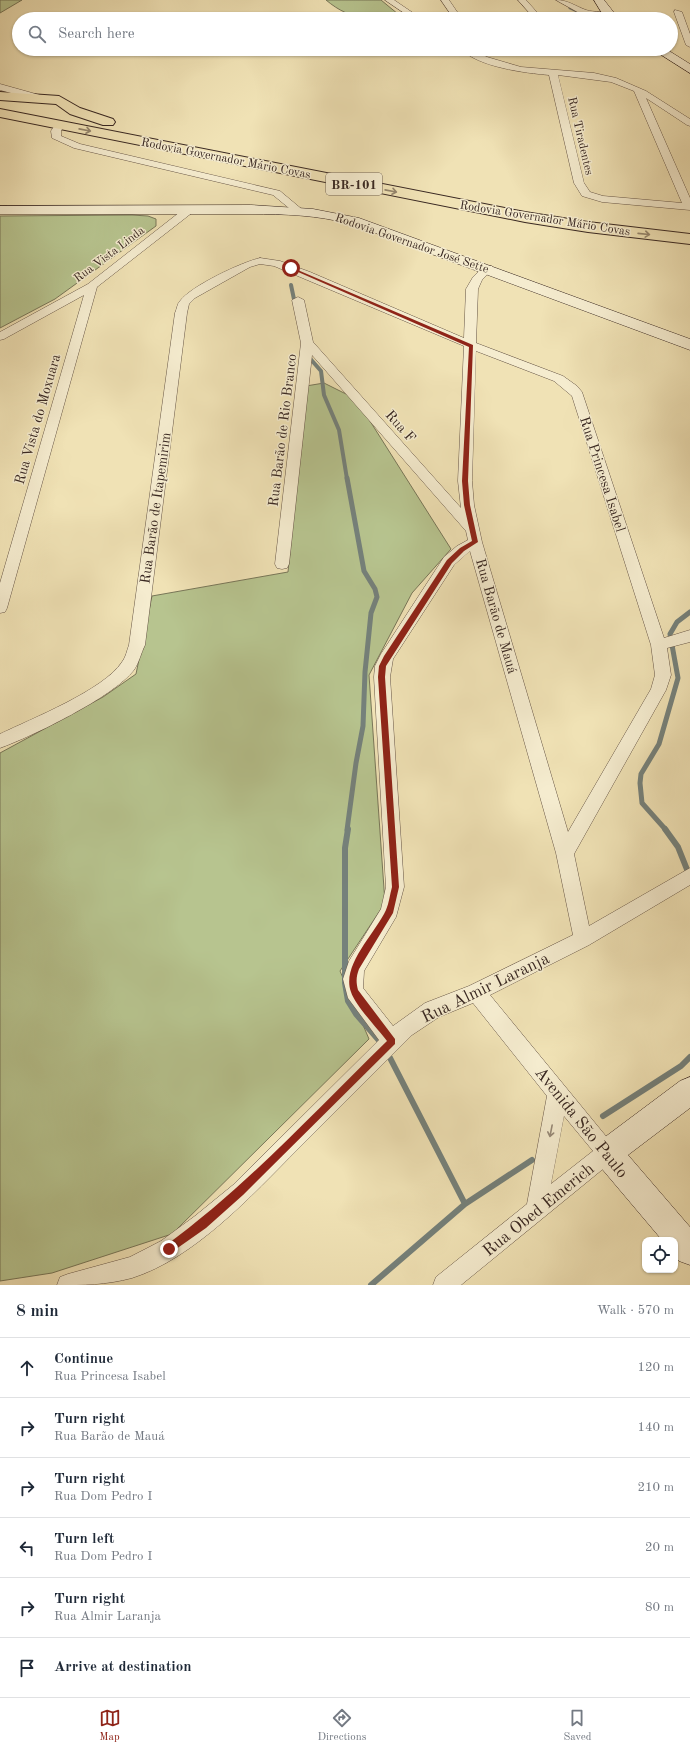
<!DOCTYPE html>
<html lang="en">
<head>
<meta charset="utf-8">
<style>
  :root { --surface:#fff; --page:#f6f6f7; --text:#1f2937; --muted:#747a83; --line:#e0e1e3; --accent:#8f2418 }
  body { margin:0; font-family:"Old Standard TT",serif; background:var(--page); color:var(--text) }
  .controls { position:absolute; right:12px; bottom:12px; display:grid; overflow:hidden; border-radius:8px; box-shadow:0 1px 3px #0004 }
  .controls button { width:36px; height:36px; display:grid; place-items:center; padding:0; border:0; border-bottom:1px solid var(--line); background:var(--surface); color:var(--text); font:20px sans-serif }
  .stop { position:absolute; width:12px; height:12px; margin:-9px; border:3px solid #8f2418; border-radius:50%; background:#fff }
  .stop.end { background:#8f2418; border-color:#fff; box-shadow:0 1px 4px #0008 }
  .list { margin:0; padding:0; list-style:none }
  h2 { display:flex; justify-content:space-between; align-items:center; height:52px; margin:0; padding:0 16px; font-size:17px }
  h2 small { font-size:13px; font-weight:400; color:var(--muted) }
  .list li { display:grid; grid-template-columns:26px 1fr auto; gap:12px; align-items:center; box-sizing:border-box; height:60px; padding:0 16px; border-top:1px solid var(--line) }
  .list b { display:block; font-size:15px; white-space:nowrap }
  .list p { margin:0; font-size:13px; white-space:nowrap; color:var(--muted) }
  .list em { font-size:13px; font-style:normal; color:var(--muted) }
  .icon { flex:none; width:22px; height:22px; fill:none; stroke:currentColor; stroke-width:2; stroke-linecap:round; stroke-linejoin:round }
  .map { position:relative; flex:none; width:690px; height:1285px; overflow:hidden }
  .search { position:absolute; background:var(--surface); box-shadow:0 1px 3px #0004; left:12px; right:12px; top:12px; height:44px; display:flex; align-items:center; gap:10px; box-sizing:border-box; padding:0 14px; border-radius:22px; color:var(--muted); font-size:15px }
  .sheet { height:412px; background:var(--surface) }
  nav { display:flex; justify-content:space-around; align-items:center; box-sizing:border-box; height:56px; border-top:1px solid var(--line); background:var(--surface); font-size:11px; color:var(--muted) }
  nav a { display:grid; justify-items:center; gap:2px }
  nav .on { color:var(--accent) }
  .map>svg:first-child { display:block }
  .green { fill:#b7c48f; stroke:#787658 }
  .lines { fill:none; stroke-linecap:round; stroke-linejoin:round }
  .stream-far3 { stroke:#75817b; stroke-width:3 }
  .stream-far2 { stroke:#75817b; stroke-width:4 }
  .stream-far1 { stroke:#75817b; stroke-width:5 }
  .stream { stroke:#75817b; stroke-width:6 }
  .street-casing { stroke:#675647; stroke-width:1 }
  .secondary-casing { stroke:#392822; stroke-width:1 }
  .highway-casing { stroke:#392822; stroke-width:2 }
  .street { fill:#f5eccf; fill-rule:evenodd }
  .secondary { fill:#f5eccf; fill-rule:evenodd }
  .highway { fill:#f0e2b5; fill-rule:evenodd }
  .oneway { stroke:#94856c }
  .oneway2 { stroke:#978a78 }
  .route { fill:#8f2418 }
  .labels { text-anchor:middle; stroke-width:3; stroke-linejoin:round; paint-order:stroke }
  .far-street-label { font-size:12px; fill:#392822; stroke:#f5eccf }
  .shield { fill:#f5eccf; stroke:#716356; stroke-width:1 }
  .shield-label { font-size:13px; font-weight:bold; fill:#392822 }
  .street-label { font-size:14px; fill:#392822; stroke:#f5eccf }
  .near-street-label { font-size:17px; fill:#392822; stroke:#f5eccf }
</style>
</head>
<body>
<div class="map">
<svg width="690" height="1285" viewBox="0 0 690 1285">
  <rect width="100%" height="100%" fill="#f0e2b5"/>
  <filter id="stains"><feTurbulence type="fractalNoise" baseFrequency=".005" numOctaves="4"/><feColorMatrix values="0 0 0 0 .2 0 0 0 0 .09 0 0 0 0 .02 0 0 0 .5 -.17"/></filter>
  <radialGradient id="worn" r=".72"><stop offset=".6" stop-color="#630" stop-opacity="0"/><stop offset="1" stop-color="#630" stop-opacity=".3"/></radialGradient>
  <path class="green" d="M0,0H22L0,13Z
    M326,0H381L404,19C373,19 352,22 326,0Z
    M132,215L148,216L156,219V226L55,299L0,328V216Z
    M324,383L356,399L451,549L412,593L369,675L385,903L340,971L369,1039L172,1234L52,1273L0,1281V753L103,697L136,674L152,596L288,572L306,386Z"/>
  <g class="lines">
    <path class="stream-far3" d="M570,8L594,19"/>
    <path class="stream-far2" d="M291,285L295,304
      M307,355L321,371L324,395L339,430L347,479"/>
    <path class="stream-far1" d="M347,478L364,571L375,589L377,597L371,613L365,672L363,726L356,763L347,830
      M666,830L642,803L640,783L641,774L659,744L678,678L670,634L677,622L690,612"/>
    <path class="stream" d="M348,829L345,848V983L348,1001L356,1014L383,1045
      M665,829L678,847L690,877
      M387,1052L465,1204
      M603,1116L681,1066L690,1057
      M371,1285L465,1204L532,1160"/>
    <defs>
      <path id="street" d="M385,0H394L422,19H413Z
        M441,0H449L462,19H454Z
        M518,0H526L543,19H535Z
        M556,0C568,0 575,6 586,10C594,13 606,10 613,16L609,18L581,14Z
        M675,10L682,12L690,34V47L686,45L674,12Z
        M461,49H471L487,57L521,67L594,73L616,78L646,91L690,119V126L687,125L646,98L690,198V210L602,202L582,196L574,183L549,75C525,73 478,67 461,49ZM558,75L611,82L634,91L682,203L603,196L590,192L584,183Z
        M0,84L43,96L44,98L40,101L0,90Z
        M59,122L64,125L61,131V136L80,144L280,191L304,211L299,214L295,213L273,195L74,148L52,138L51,131L56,123Z
        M189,207L193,208L194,210L193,212L97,287L7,608L5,612L0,613V583L84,295L4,339L0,340V332L88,284L185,208Z
        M260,258L280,261L310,272L464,338L466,289L473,277L484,266H492L493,268L482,280L478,289L476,343L563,376L577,386L582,392L664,638L690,630V642L667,648L671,675L666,690L574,854L589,926L690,868V885L589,945L490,995L614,1146L617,1153L614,1160L461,1285H433L436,1277L527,1204L547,1096L473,1003L439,1017L412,1035C374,1073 336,1111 298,1149C252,1195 195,1258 132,1278C106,1285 83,1285 57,1285L60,1277L68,1274L130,1257L161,1241L195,1216L233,1185L379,1040L348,998L343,979L349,961L381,909L386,887L374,677L375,666L381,654L444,557L457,546L468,540L466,531L312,355L289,564L287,568L282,569L277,568L275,564L301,343L292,300L298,297L304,300L313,342L461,508L458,481L464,346L274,266L260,264L250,267L195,298L189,304L187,313L145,645C141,653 139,663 134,670C113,697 33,736 0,748V734C31,719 104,690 122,662C126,657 127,650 129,645L175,313C177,309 177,304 180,301C191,286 242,262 260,258ZM476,351L554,381L572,396L651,645L655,675L651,689L568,832L482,542L474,505L472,481ZM470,551L556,853L573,935L469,986L425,1003L393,1026L363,988L364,971L396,917L404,887L390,677L393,659L454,565ZM564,1116L593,1151L551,1184Z"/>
      <path id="secondary" d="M594,0H604L619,19L605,18Z
        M652,49H666L690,64V73Z
        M251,205L313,209L359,218L690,339V350L391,239C377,234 364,228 350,224C318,215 284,214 251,214H0V206Z
        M690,1077V1108L628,1155L690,1227V1265L679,1261L675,1256V1240H662L597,1163L592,1153L597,1143L680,1081Z"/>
      <path id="highway" d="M0,92L59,96L80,108L113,119L115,122L113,125H103L70,114L56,104L0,100Z
        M0,109L525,212L588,222L690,234V244L588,232L525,222L0,117Z"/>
    </defs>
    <use href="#street" class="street-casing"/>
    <use href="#secondary" class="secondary-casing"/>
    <use href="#highway" class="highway-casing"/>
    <use href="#street" class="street"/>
    <use href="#secondary" class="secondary"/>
    <use href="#highway" class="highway"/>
  </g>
  <defs><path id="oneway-shaft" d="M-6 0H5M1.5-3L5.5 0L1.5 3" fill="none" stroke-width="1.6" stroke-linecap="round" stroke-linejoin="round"/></defs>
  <g class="oneway">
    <use href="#oneway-shaft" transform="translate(85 130) rotate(11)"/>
    <use href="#oneway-shaft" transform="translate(391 191) rotate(11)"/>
    <use href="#oneway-shaft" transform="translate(644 234) rotate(6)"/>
  </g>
  <use class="oneway2" href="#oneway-shaft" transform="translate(551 1131) rotate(101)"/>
  <path class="route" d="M289,268H293L473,345L468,481L470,505L478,542L464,551L452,563L386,666L385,677L399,887L393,913L359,969C356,977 356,982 358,990L395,1039V1044L243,1195L206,1228L169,1254L165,1253V1246C247,1186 315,1111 387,1041C378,1029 355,1005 351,992C341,965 375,934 386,910C389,903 390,894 392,887L378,677L379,666L384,656L447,560L460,548L472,541L464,505L462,481L469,347Z"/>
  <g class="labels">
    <g class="far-street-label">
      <text transform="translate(581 136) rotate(77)" y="4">Rua Tiradentes</text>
      <text transform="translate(226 158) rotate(11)" y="4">Rodovia Governador Mário Covas</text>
      <text transform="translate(545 218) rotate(9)" y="4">Rodovia Governador Mário Covas</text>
      <text transform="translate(412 243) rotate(19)" y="4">Rodovia Governador José Sette</text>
      <text transform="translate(109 254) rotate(-37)" y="4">Rua Vista Linda</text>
    </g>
    <rect class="shield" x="326" y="173" width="56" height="22" rx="3"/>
    <g class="shield-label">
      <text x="354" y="189">BR-101</text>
    </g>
    <g class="street-label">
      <text transform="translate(37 419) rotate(-74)" y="5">Rua Vista do Moxuara</text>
      <text transform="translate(401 426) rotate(48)" y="5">Rua F</text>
      <text transform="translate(282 430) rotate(-83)" y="5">Rua Barão de Rio Branco</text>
      <text transform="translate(603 474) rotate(72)" y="5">Rua Princesa Isabel</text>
      <text transform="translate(155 508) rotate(-82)" y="5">Rua Barão de Itapemirim</text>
      <text transform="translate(497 616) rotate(74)" y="5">Rua Barão de Mauá</text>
    </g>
    <g class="near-street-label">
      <text transform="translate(485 987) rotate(-26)" y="6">Rua Almir Laranja</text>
      <text transform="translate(582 1122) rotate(51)" y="6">Avenida São Paulo</text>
      <text transform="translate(538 1209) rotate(-39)" y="6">Rua Obed Emerich</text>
    </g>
  </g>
  <rect width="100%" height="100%" filter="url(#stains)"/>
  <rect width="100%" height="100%" fill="url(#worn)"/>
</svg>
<div class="controls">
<button><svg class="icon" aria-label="locate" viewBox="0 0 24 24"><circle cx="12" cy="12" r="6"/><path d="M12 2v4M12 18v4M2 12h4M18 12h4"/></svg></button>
</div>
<div class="stop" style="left:291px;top:268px"></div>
<div class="stop end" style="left:169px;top:1249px"></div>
<div class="search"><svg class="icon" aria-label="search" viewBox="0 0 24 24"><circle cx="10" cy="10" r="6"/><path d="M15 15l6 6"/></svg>Search here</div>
</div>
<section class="sheet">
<h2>8 min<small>Walk · 570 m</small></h2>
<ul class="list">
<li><svg class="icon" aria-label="ahead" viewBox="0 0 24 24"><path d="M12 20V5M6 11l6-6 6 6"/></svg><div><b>Continue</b><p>Rua Princesa Isabel</p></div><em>120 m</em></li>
<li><svg class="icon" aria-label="right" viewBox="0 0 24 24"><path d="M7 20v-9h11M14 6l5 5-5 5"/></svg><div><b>Turn right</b><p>Rua Barão de Mauá</p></div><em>140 m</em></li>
<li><svg class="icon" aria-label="right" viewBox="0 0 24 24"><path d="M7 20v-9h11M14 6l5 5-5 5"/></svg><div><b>Turn right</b><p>Rua Dom Pedro I</p></div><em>210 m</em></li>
<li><svg class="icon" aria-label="left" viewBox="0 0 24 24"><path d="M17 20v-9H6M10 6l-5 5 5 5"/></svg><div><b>Turn left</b><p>Rua Dom Pedro I</p></div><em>20 m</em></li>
<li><svg class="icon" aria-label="right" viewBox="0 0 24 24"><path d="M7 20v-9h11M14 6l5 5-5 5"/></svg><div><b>Turn right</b><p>Rua Almir Laranja</p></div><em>80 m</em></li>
<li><svg class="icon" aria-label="arrive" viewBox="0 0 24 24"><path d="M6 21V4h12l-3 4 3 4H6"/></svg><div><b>Arrive at destination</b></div></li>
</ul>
</section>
<nav>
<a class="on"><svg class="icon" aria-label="map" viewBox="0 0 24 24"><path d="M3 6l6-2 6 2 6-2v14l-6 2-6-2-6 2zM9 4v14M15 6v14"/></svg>Map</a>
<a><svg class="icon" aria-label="directions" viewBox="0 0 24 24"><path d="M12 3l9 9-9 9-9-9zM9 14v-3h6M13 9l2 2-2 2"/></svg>Directions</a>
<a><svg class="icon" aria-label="saved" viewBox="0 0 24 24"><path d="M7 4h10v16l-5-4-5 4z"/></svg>Saved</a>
</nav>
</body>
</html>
